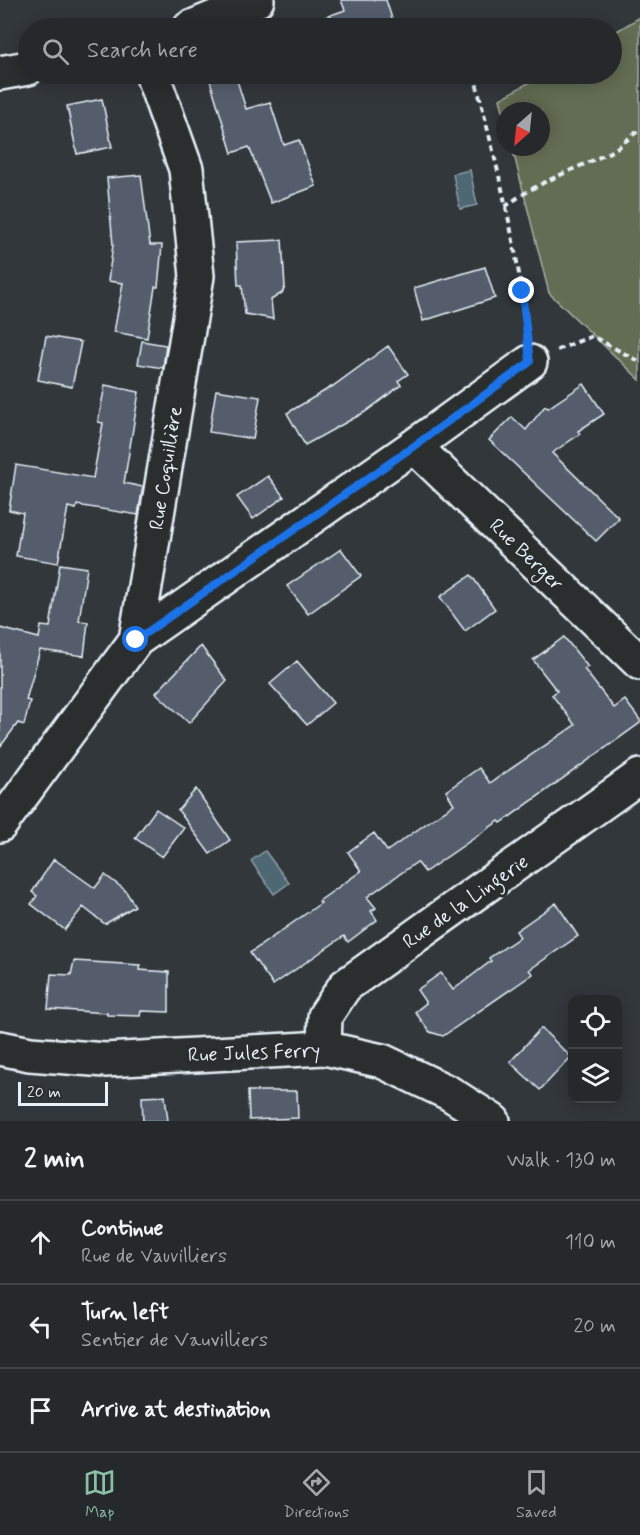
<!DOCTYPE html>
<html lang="en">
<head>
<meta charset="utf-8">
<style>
  :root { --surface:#26292c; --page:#323538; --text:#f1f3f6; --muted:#a4a6a9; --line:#424548; --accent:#8abfa5 }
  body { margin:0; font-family:Mynerve,sans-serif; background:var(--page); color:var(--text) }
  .controls { position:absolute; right:18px; bottom:18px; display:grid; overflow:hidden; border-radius:12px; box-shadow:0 3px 15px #0003 }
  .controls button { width:54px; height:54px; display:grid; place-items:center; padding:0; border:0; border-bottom:2px solid var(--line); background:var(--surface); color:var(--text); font:30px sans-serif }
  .compass { position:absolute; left:496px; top:102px; width:54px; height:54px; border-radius:50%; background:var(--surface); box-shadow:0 3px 15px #0003; rotate:207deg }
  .scale { position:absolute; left:18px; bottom:15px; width:90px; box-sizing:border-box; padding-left:6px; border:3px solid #e8f1f8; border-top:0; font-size:16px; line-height:21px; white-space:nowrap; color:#e8f1f8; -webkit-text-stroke:4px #2a2d2e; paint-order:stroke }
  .stop { position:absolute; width:18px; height:18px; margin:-14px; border:4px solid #1a73e8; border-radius:50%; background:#fff }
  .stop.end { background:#1a73e8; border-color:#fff; box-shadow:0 2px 6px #0008 }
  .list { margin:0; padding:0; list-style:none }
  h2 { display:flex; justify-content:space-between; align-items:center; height:78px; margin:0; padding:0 24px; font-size:26px }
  h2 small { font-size:20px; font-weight:400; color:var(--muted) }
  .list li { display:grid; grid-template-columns:39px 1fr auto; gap:18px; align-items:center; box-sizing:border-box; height:84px; padding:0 24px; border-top:2px solid var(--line) }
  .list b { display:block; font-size:22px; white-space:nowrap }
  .list p { margin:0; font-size:20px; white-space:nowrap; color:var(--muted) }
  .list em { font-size:20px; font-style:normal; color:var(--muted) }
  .icon { flex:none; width:33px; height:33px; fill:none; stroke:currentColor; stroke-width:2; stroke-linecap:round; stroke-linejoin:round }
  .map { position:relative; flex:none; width:640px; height:1121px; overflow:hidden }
  .search { position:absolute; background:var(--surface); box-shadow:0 3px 15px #0003; left:18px; right:18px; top:18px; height:66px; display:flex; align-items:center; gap:15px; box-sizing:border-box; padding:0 21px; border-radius:33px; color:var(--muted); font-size:22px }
  .sheet { height:330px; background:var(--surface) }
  nav { display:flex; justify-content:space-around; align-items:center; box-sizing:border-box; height:84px; border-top:2px solid var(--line); background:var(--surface); font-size:16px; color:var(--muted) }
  nav a { display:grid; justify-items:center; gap:3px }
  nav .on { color:var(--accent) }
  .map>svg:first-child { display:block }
  .green { fill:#646d53; stroke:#a6afa6; stroke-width:1.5 }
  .water { fill:#4e6773; stroke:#8c9ea8; stroke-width:1.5 }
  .building { fill:#545d6d; stroke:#e8f1f8; stroke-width:1.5 }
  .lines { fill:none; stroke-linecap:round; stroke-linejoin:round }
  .minor-casing { stroke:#e8f1f8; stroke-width:38 }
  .path { stroke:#e8f1f8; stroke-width:4; stroke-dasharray:6 4.5; stroke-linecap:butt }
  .minor { stroke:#2a2d2e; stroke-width:33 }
  .route { stroke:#1a73e8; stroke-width:8 }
  .labels { text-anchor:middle; stroke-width:6; stroke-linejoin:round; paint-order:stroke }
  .street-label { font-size:20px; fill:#e8f1f8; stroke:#2a2d2e }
</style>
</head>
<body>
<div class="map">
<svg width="640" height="1121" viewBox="0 0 640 1121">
  <rect width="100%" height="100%" fill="#32373b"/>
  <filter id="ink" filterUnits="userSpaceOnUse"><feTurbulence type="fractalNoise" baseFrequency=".0167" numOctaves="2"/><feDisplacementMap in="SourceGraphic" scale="12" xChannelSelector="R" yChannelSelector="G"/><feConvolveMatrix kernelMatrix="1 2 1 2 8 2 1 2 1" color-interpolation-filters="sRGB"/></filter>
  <g filter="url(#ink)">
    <path class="green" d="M640,17V380L549,293L512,147H541V111H505V118L500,99L544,74H612V34Z"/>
    <path class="water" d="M470,170L477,205L460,209L453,174Z
      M265,851L289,883L274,894L251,861Z"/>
    <path class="building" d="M341,0H386L395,28H303V25L345,10Z
      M208,74H235L246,109L270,102L284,145L299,140L316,186L271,203L249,147L232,153Z
      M102,99L112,147L77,154L67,106Z
      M141,175L150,245H162L158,287H155L147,338L114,332L123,283L108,281L113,245L107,178Z
      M282,240L285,287L282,293L271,300L273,319L245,314L242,285H238L236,242Z
      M485,267L495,298L423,321L414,288Z
      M46,336L81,342L72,387L38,380Z
      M142,341L166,345L163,368L138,364Z
      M388,346L408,374L398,381L401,385L365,412L305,445L287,413L333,386Z
      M584,384L604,414L578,431L580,434L552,453L619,518L596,541L489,440L512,417L526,430L545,406L548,408Z
      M105,385L139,392L124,483L143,487L138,515L77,505L76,509L68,507L58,563L16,556L23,513L9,510L16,465L93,478L103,423L98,422Z
      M216,390L260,397L253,439L209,432Z
      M268,476L284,497L253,519L237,497Z
      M341,549L361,576L308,614L287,586Z
      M60,564L87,568L79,621L88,622L84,656L40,650L26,700L30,701L24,725L18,723L0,747V628L39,638L41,626L50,627Z
      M471,575L495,609L465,631L440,597Z
      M564,637L588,667L584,669L614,708L625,700L640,720V723L501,823L499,821L425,872L417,862L367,897L376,908L371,911L377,920L348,942L344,936L273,985L250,953L321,903L319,901L361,871L348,852L374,833L387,851L454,804L446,791L479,768L490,783L575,725L552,695L557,691L533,660Z
      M201,646L227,681L189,723L156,693Z
      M297,661L333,703L307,725L270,684Z
      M196,789L230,840L210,854L178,810Z
      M156,809L184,828L162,857L135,838Z
      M54,859L95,888L105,875L125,890L135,906L105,924L83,907L65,930L31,904L37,896L32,892Z
      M556,903L578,936L529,970L533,974L443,1036L430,1032L415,1012L426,1003L417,990L441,973L453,990L491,961L489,958L520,937L516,931Z
      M74,961L140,965L139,970L169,972V1012L141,1011L140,1016L107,1015V1013L48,1009L51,974L71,975Z
      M541,1028L571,1057L540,1090L510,1062Z
      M248,1091H297L298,1118L249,1120Z
      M165,1096L168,1121H143L142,1097Z"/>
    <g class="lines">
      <defs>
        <path id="minor" d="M190,28L257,0
          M0,73L28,68
          M414,446L640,663
          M136,640L414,446L530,362
          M0,825L136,640L197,276L186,169L152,74
          M0,1048L30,1054L105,1060L324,1048L382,1061L449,1093L493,1121
          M324,1048L325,1016L345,986L640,776"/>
      </defs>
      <use href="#minor" class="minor-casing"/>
      <path class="path" d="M474,74C495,159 518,245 527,333
        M505,207C536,182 575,170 610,152C621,146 630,137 640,129
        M557,350L592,336L640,362"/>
      <use href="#minor" class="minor"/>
    </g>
  </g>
  <g class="lines" filter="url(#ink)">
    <path class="route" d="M136,640L414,446L530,362L522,291"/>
  </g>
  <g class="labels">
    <g class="street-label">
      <text transform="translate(165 468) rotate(-81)" y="7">Rue Coquillière</text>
      <text transform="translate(527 554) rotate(44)" y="7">Rue Berger</text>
      <text transform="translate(465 901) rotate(-35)" y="7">Rue de la Lingerie</text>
      <text transform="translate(254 1052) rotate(-2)" y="7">Rue Jules Ferry</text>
    </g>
  </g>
</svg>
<div class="controls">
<button><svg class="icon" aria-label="locate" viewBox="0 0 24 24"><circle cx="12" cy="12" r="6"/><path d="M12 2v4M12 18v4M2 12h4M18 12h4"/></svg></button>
<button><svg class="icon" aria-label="layers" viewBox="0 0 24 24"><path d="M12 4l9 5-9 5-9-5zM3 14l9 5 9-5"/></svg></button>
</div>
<svg class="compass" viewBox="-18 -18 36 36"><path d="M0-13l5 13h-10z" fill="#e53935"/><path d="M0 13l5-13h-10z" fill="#a4a6a9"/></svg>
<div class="scale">20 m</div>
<div class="stop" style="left:136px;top:640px"></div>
<div class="stop end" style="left:522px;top:291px"></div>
<div class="search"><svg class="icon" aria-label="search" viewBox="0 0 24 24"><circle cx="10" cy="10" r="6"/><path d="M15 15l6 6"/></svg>Search here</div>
</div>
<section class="sheet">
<h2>2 min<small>Walk · 130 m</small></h2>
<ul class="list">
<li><svg class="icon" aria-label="ahead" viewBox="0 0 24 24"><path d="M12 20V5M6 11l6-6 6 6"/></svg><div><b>Continue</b><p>Rue de Vauvilliers</p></div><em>110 m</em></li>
<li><svg class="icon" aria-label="left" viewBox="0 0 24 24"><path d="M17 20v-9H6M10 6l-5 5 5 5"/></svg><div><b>Turn left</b><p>Sentier de Vauvilliers</p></div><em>20 m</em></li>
<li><svg class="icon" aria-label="arrive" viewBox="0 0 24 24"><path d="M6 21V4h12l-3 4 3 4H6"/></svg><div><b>Arrive at destination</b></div></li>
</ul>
</section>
<nav>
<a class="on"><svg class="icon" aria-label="map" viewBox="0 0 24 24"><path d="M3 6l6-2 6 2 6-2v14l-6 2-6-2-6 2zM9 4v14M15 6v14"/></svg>Map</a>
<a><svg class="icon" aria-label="directions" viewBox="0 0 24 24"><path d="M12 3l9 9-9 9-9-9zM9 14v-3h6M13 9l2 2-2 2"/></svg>Directions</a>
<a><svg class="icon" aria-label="saved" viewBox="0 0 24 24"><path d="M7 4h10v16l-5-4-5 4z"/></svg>Saved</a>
</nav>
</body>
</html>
